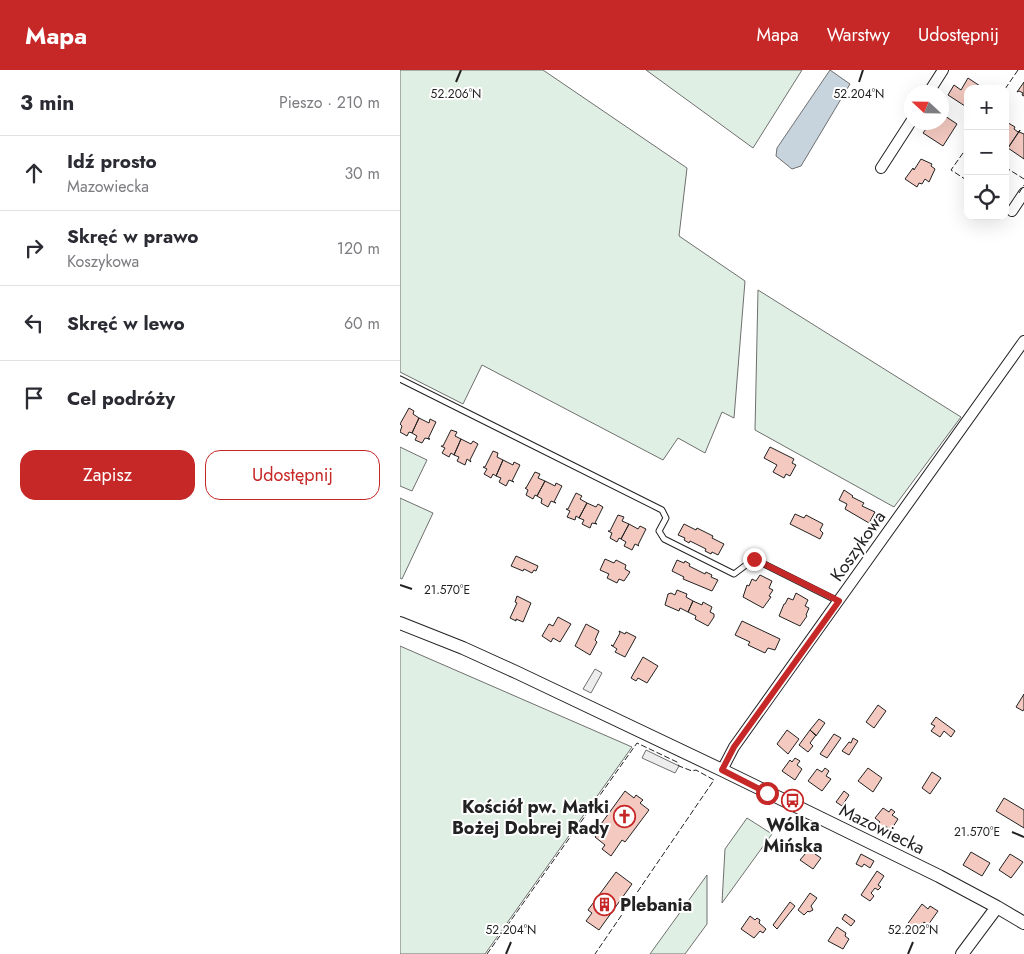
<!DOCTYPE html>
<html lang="pl">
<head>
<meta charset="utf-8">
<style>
  :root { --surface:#fff; --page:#f2f2f3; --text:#2b2b33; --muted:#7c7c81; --line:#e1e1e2; --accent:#c62828 }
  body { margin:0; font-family:Jost,sans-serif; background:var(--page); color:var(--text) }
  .controls { position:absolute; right:15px; top:15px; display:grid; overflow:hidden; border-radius:10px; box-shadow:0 5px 20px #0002 }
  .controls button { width:45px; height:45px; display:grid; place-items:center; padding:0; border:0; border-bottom:1px solid var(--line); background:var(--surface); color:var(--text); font:25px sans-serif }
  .compass { position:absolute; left:504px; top:15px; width:45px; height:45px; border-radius:50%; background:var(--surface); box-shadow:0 5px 20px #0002; rotate:292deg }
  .stop { position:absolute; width:15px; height:15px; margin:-11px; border:4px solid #c62828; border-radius:50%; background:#fff }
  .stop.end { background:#c62828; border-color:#fff; box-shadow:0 1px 5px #0008 }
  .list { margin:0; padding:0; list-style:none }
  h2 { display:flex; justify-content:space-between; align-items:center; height:65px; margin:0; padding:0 20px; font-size:21px }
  h2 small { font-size:16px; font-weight:400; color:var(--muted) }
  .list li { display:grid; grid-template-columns:32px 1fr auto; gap:15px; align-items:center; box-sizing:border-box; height:75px; padding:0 20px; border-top:1px solid var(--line) }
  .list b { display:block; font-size:19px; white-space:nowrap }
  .list p { margin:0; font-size:16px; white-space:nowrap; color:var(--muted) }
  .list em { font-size:16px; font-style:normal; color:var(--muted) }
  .actions { display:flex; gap:10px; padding:15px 20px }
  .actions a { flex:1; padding:11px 0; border:1px solid var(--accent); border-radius:15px; text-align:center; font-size:18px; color:var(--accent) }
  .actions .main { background:var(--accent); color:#fff }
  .icon { flex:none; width:28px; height:28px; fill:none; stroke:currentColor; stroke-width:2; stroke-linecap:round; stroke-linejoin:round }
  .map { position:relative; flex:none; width:624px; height:884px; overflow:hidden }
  header { display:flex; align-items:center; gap:30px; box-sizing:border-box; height:70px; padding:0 25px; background:var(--accent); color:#fff }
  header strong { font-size:24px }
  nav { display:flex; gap:28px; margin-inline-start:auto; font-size:18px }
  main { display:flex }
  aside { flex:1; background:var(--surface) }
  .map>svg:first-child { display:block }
  .green { fill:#e0efe3; stroke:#6f6f6f }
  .parking { fill:#ededed; stroke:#6f6f6f }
  .water { fill:#c7d3dd; stroke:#6f6f6f }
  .building { fill:#f3c9c0; stroke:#222 }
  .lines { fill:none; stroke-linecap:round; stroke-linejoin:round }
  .service-casing { stroke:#222; stroke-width:7 }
  .minor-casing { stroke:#222; stroke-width:12 }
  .tertiary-casing { stroke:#222; stroke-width:14 }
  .service { stroke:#fff; stroke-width:5 }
  .minor { stroke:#fff; stroke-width:10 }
  .tertiary { stroke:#fff; stroke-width:12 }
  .fence { stroke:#222; stroke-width:1; stroke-dasharray:6 2.5; stroke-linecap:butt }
  .route { stroke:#c62828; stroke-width:6 }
  .ticks { fill:none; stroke:#222; stroke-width:2 }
  .labels { text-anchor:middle; stroke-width:4; stroke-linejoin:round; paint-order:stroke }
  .street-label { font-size:18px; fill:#222; stroke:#fff }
  .poi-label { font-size:18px; font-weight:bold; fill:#222; stroke:#fff; text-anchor:end }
  .ticks-label { font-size:12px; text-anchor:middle; fill:#222; stroke:#fff; stroke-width:4; stroke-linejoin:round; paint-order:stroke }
</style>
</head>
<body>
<header>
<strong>Mapa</strong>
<nav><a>Mapa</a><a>Warstwy</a><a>Udostępnij</a></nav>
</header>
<main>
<aside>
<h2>3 min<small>Pieszo · 210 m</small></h2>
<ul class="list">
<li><svg class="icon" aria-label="ahead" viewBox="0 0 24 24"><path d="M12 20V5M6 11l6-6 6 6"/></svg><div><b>Idź prosto</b><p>Mazowiecka</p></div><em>30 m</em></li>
<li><svg class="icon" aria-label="right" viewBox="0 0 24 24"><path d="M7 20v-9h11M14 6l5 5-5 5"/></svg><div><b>Skręć w prawo</b><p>Koszykowa</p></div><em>120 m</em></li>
<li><svg class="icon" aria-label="left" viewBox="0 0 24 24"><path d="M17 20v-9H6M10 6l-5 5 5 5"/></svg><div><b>Skręć w lewo</b></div><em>60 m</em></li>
<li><svg class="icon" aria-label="arrive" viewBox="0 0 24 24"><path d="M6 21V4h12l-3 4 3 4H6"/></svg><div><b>Cel podróży</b></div></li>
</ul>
<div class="actions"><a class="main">Zapisz</a><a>Udostępnij</a></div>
</aside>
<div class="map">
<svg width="624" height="884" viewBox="0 0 624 884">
  <rect width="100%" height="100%" fill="#fff"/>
  <path class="green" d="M0,0H143L287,98L279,166L345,211L334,348L322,342L305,383L278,368L263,390L82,295L63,334L0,302Z
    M246,0H402L353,78Z
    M358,220L561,347L494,437L355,360Z
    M0,377L27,390L12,421L0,416Z
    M0,428L33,443L2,509L0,508Z
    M0,576L232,677L85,884H0Z
    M347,748L372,764L322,833L325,779Z
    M307,805V854L285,884H250Z"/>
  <path class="parking" d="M195,599L202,603L191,623L183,619Z
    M246,680L279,696L275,703L242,688Z"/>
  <path class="water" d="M430,0L450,14L401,96L392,99L376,86L377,78Z"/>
  <path class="building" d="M568,8L583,18L568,19V38L548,25L554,15L561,20Z
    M624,12V26L622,25L623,23L619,21L617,22Z
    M542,44L557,54L543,76L523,63L529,55L534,58L537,52H542Z
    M605,51L615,57L614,59L618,62L620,60L608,78L605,76Z
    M620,60L619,62L624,64V89L608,78Z
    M521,89L532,94L531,96L535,99L529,112L525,109L522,114L519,113L517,117L505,109L513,98L514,100Z
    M9,338L14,341L13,344L19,348L12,363L9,362L7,366L0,362L2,356L0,354Z
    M19,348L29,353L30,349L36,352L28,369H30L25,368L22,373L15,370L17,366L12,363Z
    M51,360L57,362L55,366L61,369L54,385L51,383L49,387L42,383L45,378L41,376H43Z
    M61,369L71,374L73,371L78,374L70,390L71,392L67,389L65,395L57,391L59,387L54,385Z
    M370,377L394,389L392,393L396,395L390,406L386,404L384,408L373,402L377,395L364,388Z
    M93,381L98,383L97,387L103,390L96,406L93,404L91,408L84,404L87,399L83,397H85Z
    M103,390L113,395L114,392L120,395L112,411L114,412L109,410L106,416L99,412L101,408L96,406Z
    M135,402L140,404L138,408L145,411L137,426L135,425L133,429L126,425L128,420L125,418H126Z
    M145,411L155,416L156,413L162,416L154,432L156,433L151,431L148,437L141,433L142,429L137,426Z
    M444,420L453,426L452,427L464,433L462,436L475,442L469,453L445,439L447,434L439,430Z
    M176,423L182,426L180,429L187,433L179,448L176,446L175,450L167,447L170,441L166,439H168Z
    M187,433L196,437L198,434L203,437L195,453L197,454L192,453L190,458L182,454L184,450L179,448Z
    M395,444L404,448L406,445L423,454L420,460L423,463L420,469L390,454Z
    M218,445L224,447L222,451L229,454L221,469L219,468L217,472L210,468L212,463L208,461H210Z
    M229,454L238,459L240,456L246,459L238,475L239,476L235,474L232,480L224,476L226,472L221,469Z
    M284,454L296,460L297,458L313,466L312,468L324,474L318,485L312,482L311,484L305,481L306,479L290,471L289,473L284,470L285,468L278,465Z
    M116,486L138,496L136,501L134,500L132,503L124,499L123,501L111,496Z
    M205,489L214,493L216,490L226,495L225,499L230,502L224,511L219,509L217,513L207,508L209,504L200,500Z
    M277,490L284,493L285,491L290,494L289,496L305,504L306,502L312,505L311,507L318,510L312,521L283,509L284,507L272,501Z
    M360,505L372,511L369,518L373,520L369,526L371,527L363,538L343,527L347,515L349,516L352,509L356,511Z
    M277,520L287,524L286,527L293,531L288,542L280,538L279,541L265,535L268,524L271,523L275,525Z
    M396,523L408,530L405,536L409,538L406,545L407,546L400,556L379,546L384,534H385L388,528L393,530Z
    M117,526L131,533L123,552L116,549V551L110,548L117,533L115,532Z
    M293,531L302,535L303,532L312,537L310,542L314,544V547L308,556L295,549L296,546L288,542Z
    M158,547L171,554L160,572L153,568L151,572L142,566L149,554L153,556Z
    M342,551L380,569L375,580L368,578L365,583L348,575L350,572L335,565Z
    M186,554L199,561L195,570L197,572L190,585L175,576Z
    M219,561L225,564L226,562L236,567L225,587L215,582L217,579L211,575L213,576L220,563Z
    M243,587L258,596L247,613L238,608L236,611L231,608Z
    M624,624V639L623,641L616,637Z
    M478,635L486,641L474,658L466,652Z
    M536,647L555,661L551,667L544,661L540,667L531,661L535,656L531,654Z
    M419,649L425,653L416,666L410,660Z
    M387,660L399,669L388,684L377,674Z
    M410,660L416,665L410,673L413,676L408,682L399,675Z
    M434,664L441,668L427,688L420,684Z
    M453,668L458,671L449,685L442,681L449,672L451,673Z
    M395,688L400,691L397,695L402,699L395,710L382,701L390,690L392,692Z
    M425,698L429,701L426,706L431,709L422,721L408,711L417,699L422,702Z
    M468,698L482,708L473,722L458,711Z
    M532,702L541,708L530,724L522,718Z
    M225,721L234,728L236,725L243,730L240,733L249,740L225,772L222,770L211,786L202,779L205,775L195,767L203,756L201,754Z
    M444,721L449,725L442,736L436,732Z
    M604,728L624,740V758L596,741Z
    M483,738L489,742L491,739L495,742L492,745L498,749L491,760L485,756L482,760L477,757L480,752L475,748Z
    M411,777L417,781L415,784L421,788L413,799L400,790Z
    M571,782L590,793L582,806L563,795Z
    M461,784L474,791L470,798L464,794L462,797L456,794Z
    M610,784L623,792L611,808L599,800Z
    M477,801L484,806L478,815L481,817L478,820L475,818L471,823L474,826L470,831L461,825Z
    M216,802L232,814L199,860L186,851L192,843L188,840Z
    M410,823L417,828L411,836L413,840L409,842L408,841L404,845L398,840Z
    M390,832L395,836L377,859L373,855Z
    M522,834L528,839L530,836L538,841L528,855L524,852L516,863L506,856Z
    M445,844L455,851L451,856L442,849Z
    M350,846L355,850L357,848L360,850L359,853L366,859L363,863L360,861L354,868L341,859Z
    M437,857L446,863L445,866L449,869L443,879L428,871Z"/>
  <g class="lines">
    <defs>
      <path id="service" d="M0,309L262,440L266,448L259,461L264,469L334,504L354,489L438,531"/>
      <path id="minor" d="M529,22L543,0
        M481,98L512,50
        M612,141L624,123
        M322,700L334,677L624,271"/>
      <path id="tertiary" d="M0,553L63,578L118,603L322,700L539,806L597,837L624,853
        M562,884L597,837"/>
    </defs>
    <use href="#service" class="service-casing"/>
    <use href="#minor" class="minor-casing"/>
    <use href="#tertiary" class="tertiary-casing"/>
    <use href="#service" class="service"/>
    <use href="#minor" class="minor"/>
    <use href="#tertiary" class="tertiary"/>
    <path class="fence" d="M605,19L618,0
      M568,76L551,100L568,111
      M605,97L624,109
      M619,123L624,115
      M87,884L237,673L277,692L279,696L292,701L296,700L314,710L195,884"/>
  </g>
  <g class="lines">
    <path class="route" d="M354,489L439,531L334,677L322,700L367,723"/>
  </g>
  <path class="ticks" d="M56,12L61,0M459,12L463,0M0,515L12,519M612,762L624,767M106,884L111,872M508,884L513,872"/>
  <defs>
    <symbol id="bus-ring" viewBox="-11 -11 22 22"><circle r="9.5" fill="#fff" stroke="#c62828" stroke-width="1.5"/><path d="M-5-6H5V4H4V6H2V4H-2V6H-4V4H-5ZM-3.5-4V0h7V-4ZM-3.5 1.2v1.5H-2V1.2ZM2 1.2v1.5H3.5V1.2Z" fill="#c62828"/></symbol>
    <symbol id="church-ring" viewBox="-11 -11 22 22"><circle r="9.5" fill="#fff" stroke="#c62828" stroke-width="1.5"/><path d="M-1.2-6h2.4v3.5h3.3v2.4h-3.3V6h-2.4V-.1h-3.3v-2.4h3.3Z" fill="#c62828"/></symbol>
    <symbol id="building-ring" viewBox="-11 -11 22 22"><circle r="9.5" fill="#fff" stroke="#c62828" stroke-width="1.5"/><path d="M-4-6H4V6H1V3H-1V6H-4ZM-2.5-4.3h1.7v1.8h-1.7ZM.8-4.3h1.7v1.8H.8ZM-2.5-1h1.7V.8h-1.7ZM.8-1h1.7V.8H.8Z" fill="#c62828"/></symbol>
  </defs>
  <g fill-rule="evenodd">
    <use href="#bus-ring" x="380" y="718" width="25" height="25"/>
    <use href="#church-ring" x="212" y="734" width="25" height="25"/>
    <use href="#building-ring" x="192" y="822" width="25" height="25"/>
  </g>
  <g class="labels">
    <g class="street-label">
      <text transform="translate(458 476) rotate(-55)" y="6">Koszykowa</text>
      <text transform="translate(482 759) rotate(26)" y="6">Mazowiecka</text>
    </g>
    <g class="poi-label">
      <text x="209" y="743">Kościół pw. Matki<tspan x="209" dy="21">Bożej Dobrej Rady</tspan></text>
      <text x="393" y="761" text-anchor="middle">Wólka<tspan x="393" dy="21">Mińska</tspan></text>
      <text x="220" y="841" text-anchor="start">Plebania</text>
    </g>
  </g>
  <g class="ticks-label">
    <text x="459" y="28">52.204°N</text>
    <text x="56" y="28">52.206°N</text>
    <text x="47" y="524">21.570°E</text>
    <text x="577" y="766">21.570°E</text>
    <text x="111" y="864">52.204°N</text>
    <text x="513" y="864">52.202°N</text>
  </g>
</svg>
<div class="controls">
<button>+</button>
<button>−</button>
<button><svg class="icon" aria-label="locate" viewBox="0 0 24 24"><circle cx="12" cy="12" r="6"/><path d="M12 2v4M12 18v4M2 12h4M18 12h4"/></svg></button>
</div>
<svg class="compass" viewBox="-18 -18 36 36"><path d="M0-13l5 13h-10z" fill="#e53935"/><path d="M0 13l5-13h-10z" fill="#7c7c81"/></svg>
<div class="stop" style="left:367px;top:723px"></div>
<div class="stop end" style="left:354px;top:489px"></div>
</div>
</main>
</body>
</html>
